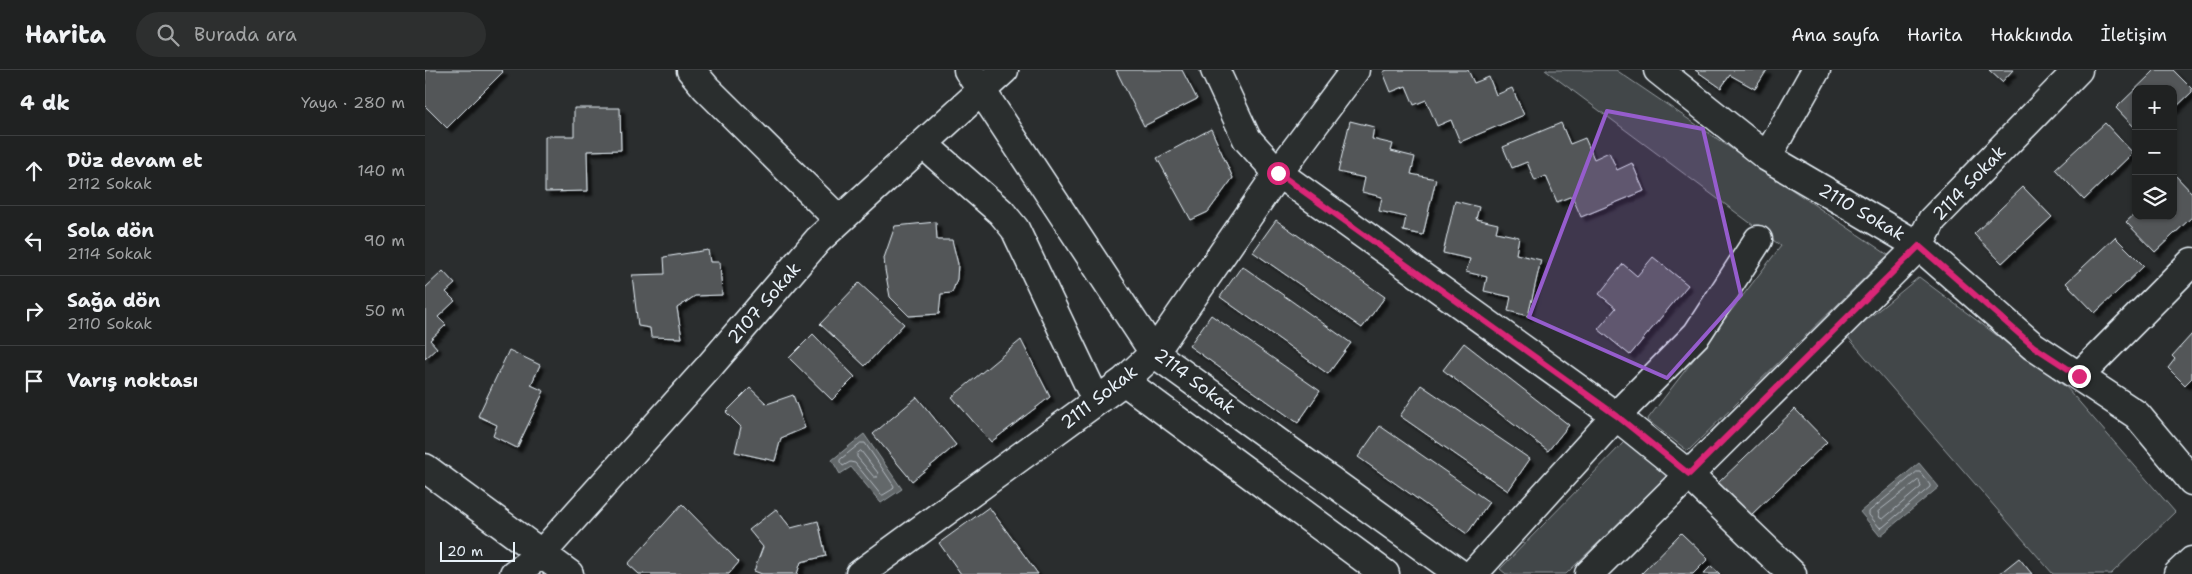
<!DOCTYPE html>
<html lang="tr">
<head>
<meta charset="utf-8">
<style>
  :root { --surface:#202222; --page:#2d2f2f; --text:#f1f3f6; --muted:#a2a4a5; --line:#3d3f40 }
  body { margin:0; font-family:"Shantell Sans",sans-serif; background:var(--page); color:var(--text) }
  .controls { position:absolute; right:15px; top:15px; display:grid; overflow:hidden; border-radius:10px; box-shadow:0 1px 4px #0004 }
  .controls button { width:45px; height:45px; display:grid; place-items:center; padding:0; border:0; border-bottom:1px solid var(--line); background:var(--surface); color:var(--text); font:25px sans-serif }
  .scale { position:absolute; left:15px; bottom:12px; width:75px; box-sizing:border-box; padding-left:5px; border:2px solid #e8f1f8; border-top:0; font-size:14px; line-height:18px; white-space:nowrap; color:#e8f1f8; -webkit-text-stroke:4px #2a2d2e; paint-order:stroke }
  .stop { position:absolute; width:15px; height:15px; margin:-11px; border:4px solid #db2777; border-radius:50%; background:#fff }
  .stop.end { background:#db2777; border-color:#fff; box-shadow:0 1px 5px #0008 }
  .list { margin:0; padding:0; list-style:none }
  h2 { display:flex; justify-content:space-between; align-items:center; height:65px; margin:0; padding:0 20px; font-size:21px }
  h2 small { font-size:16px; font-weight:400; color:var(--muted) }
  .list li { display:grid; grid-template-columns:32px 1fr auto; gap:15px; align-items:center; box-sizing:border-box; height:70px; padding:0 20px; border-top:1px solid var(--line) }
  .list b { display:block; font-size:19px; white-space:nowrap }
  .list p { margin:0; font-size:16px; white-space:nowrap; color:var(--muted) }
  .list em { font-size:16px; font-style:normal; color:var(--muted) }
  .icon { flex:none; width:28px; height:28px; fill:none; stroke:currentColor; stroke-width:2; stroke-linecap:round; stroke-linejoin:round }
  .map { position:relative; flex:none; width:1767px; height:504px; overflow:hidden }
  header { display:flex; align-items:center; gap:30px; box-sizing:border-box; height:70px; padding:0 25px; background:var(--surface); border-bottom:1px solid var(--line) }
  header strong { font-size:24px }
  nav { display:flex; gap:28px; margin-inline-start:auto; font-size:18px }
  .search { width:350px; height:45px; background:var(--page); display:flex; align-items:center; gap:12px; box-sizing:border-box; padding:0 18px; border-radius:28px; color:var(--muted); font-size:19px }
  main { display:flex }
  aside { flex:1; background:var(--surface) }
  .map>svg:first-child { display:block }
  .green { fill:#424648; stroke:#959ca0 }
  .water { fill:#63686b; stroke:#989fa3 }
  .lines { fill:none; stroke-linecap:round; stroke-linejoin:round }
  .shore { stroke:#b3bac0; stroke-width:1 }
  .building { fill:#535759; stroke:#e8f1f8; filter:url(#shadow) }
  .minor-casing { stroke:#e8f1f8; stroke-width:31 }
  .major-casing { stroke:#e8f1f8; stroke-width:31 }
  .minor { stroke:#2a2d2e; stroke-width:28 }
  .major { stroke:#2a2d2e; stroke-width:28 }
  .route { stroke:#db2777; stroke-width:6 }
  .marked { fill:#965dcd; fill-opacity:0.2; stroke:#965dcd; stroke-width:4; stroke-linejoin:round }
  .labels { text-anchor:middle; stroke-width:5; stroke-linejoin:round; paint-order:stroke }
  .street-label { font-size:18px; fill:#e8f1f8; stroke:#2a2d2e }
</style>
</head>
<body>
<header>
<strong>Harita</strong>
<div class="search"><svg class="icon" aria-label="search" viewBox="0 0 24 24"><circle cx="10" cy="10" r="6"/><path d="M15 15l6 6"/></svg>Burada ara</div>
<nav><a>Ana sayfa</a><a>Harita</a><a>Hakkında</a><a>İletişim</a></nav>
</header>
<main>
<aside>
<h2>4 dk<small>Yaya · 280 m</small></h2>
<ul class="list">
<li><svg class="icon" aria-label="ahead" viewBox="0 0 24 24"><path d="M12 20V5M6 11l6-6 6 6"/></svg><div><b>Düz devam et</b><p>2112 Sokak</p></div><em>140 m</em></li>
<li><svg class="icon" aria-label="left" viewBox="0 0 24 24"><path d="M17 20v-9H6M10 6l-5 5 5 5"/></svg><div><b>Sola dön</b><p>2114 Sokak</p></div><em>90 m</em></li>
<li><svg class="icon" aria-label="right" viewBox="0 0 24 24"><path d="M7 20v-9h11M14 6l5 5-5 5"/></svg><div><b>Sağa dön</b><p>2110 Sokak</p></div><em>50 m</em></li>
<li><svg class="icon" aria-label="arrive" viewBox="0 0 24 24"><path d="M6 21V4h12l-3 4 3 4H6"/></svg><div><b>Varış noktası</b></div></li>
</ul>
</aside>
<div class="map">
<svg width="1767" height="504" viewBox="0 0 1767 504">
  <defs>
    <filter id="shadow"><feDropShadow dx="4.5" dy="4.5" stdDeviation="1" flood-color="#0009"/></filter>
  </defs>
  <rect width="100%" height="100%" fill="#2a2d2e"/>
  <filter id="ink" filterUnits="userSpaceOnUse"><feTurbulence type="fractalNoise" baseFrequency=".02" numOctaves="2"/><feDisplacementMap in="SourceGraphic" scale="10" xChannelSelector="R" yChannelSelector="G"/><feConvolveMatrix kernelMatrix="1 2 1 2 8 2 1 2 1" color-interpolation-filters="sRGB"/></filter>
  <g filter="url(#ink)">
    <path class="green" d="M1120,0H1191L1463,185L1263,381L1222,350L1356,176Z
      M1494,207L1642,318L1750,442L1686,504H1628L1422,266Z
      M1200,371L1243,405L1141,504H1081L1075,499Z"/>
    <path class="water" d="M439,364L477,419L456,433L426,397L415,404L407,390Z
      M1494,393L1514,417L1455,466L1435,442Z"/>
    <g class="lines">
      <path class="shore" d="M436,373H440L469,416L468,419L458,425H456L430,393L425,392L418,396L415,392V390Z
        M436,381L453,403L452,407H449L432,387V384Z
        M1492,402H1495L1505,415V417L1458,457L1455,458L1444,445V442Z
        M1494,410L1496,417L1458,449L1455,448L1453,442Z"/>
    </g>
    <path class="building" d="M0,0H76L78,2L22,58L0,36Z
      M691,0H757L772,29L719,56Z
      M962,0H1043L1049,13L1064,7L1071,25L1087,18L1099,45L1035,72L1026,50L1012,56L1001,30L989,35L981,16L966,22L958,2Z
      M1270,0H1342L1330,19L1305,5L1296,18Z
      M1564,0H1588L1577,12Z
      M1730,0H1748L1767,19V22L1748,40V19H1711V59L1691,38Z
      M149,38H195L196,80L162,81L163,121L120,122V66H149Z
      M925,51L949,57L947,69L968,74L966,81L990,87L986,104L1011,109L998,165L978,161L981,147L954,141L957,127L937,122L940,108L913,102Z
      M1136,53L1145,74L1160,68L1169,89L1184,82L1192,100L1207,93L1219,121L1156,147L1147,126L1132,132L1121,106L1110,111L1102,92L1087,98L1078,77Z
      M1680,53L1708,83L1659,130L1630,99Z
      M786,59L808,108L783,142L766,150L732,88Z
      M1750,105L1767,123V147L1730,182L1701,152L1711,143V146H1748V107Z
      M1598,117L1627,147L1577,193L1549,164Z
      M1030,131L1054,137L1051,149L1073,154L1071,162L1094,167L1091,184L1116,190L1103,246L1083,241L1086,227L1059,221L1062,207L1041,202L1045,189L1018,183Z
      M851,150L960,227L937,258L828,182Z
      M511,152L512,170H527L533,194L532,209L527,223L516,224L514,244L484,246L465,227L460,200L459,188L470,156Z
      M1690,167L1719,196L1670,243L1641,213Z
      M283,180L285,192H295L297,225L270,226L252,238L257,268L226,267L225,258L213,256L207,205L240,204L239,187Z
      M1228,187L1263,215L1205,285L1173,259L1191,238L1174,224L1198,194L1212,206Z
      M817,196L926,273L903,304L795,227Z
      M18,201L30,214L21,222L30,231L13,247L21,255L5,270L12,278L0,289V218Z
      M434,213L479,254L440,296L395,254Z
      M786,245L895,321L873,353L764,276Z
      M388,264L430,307L407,330L364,288Z
      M1767,264V308L1760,315L1743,298L1750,289L1747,286Z
      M596,270L625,327L566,372L527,327Z
      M1039,273L1144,355L1123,381L1018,300Z
      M84,280L115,295L106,315L119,321L92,378L68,366L72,355L53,346Z
      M996,315L1105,389L1083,421L975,346Z
      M325,318L342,334L368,325L380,358L356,368L350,391L310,382L316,357L301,342Z
      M492,327L531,375L487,411L448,364Z
      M1370,339L1402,372L1325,446L1293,413Z
      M955,356L1064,432L1042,464L933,387Z
      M257,434L314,492L304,504H214L203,494Z
      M564,437L613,504H536L514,473Z
      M351,439L366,458L393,451L401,486L376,492L372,504H337L329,501L338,477L324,460Z
      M1256,463L1283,489L1268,504H1216Z
      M1594,488L1607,504H1574Z
      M1286,496L1295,504H1278Z"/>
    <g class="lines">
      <defs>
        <path id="minor" d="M266,0L281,18L414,150
          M543,0L729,283L1035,504
          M790,0L822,69L853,103L1191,346L1263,404L1367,504
          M1233,0L1342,87L1494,176L1608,276L1712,345L1767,411
          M498,74L576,142L590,159L671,330
          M1342,87L1391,0
          M1654,306L1767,192
          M699,311L960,504
          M0,398L144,504
          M89,504L116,484L283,298L393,170L579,0
          M435,504L699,311L729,283L853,103L930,0
          M1048,504L1191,346L1272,264L1333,170
          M1164,504L1494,176L1507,150L1653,0"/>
        <path id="major" d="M1753,504L1767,491"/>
      </defs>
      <use href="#minor" class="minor-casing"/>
      <use href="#major" class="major-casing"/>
      <use href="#minor" class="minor"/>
      <use href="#major" class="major"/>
    </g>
  </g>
  <g class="lines" filter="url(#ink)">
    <path class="route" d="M853,103L1192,346L1264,404L1494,176L1608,276L1654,306"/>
  </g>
  <path class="marked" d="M1182,41L1278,59L1316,225L1242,308L1104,247Z"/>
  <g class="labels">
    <g class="street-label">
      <text transform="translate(1544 113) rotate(-46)" y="6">2114 Sokak</text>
      <text transform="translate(1437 142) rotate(30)" y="6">2110 Sokak</text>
      <text transform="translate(339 233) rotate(-49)" y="6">2107 Sokak</text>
      <text transform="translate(770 311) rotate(37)" y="6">2114 Sokak</text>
      <text transform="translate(674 327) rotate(-38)" y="6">2111 Sokak</text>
    </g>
  </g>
</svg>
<div class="controls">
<button>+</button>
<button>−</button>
<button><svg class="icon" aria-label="layers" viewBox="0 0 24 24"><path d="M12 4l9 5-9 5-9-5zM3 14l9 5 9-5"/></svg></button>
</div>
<div class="scale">20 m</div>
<div class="stop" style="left:853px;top:103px"></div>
<div class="stop end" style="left:1654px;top:306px"></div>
</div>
</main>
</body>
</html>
